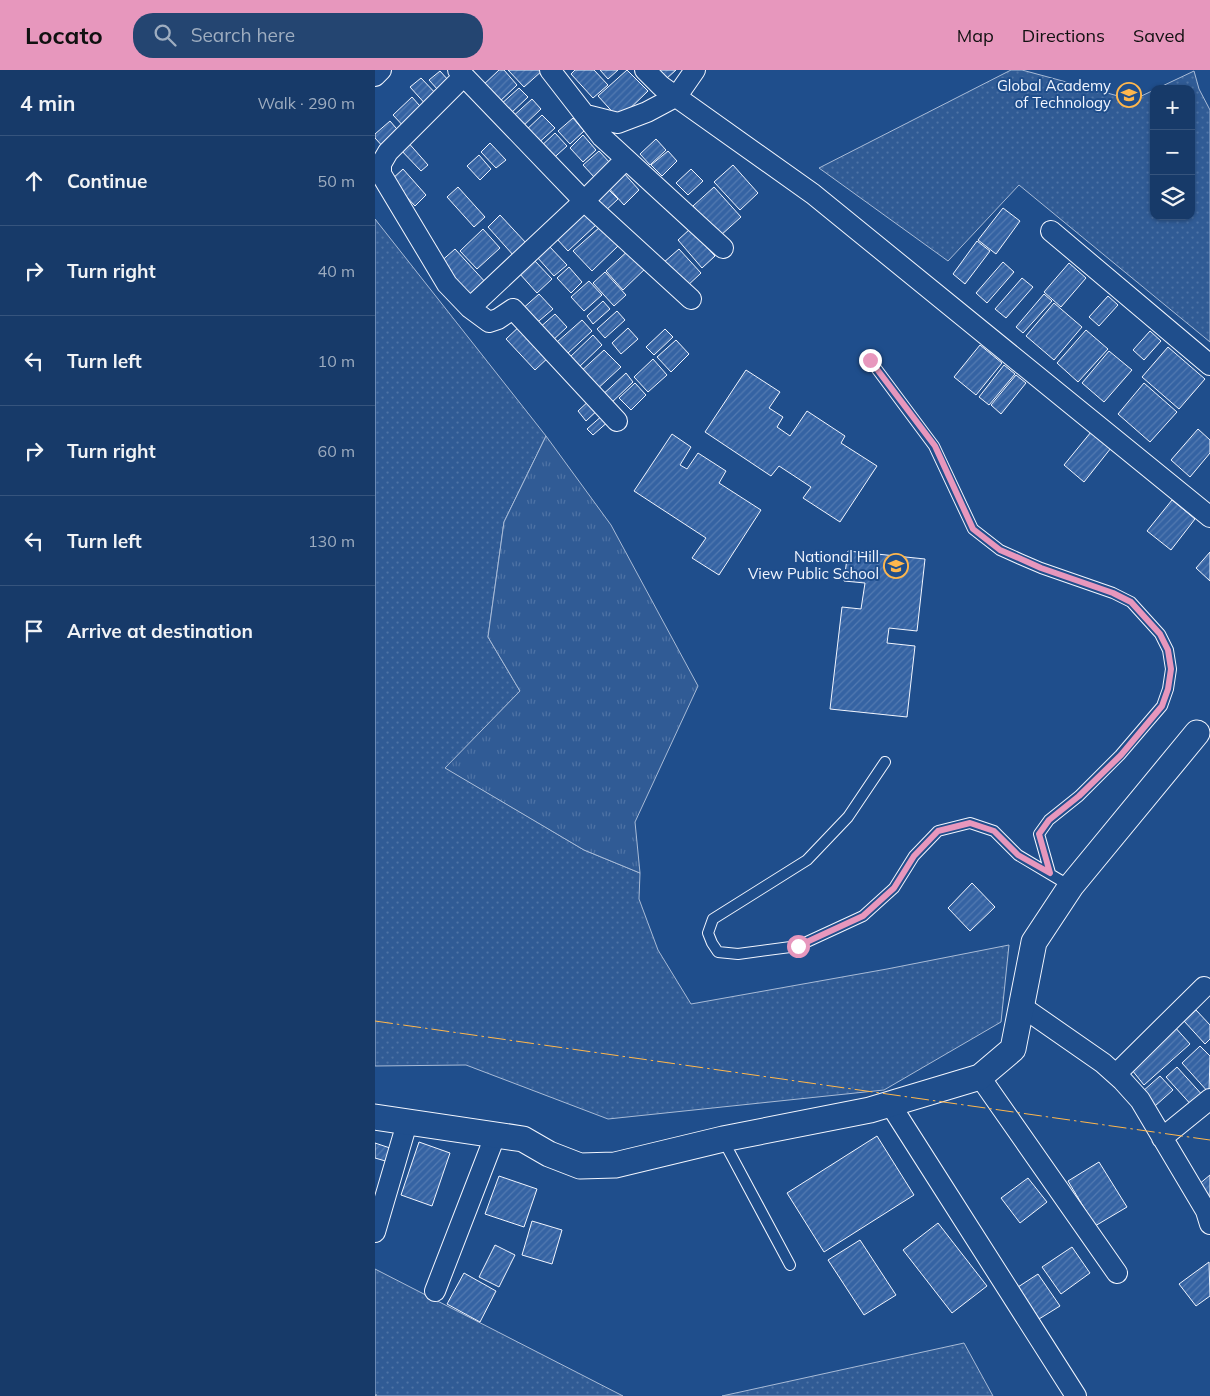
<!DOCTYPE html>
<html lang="en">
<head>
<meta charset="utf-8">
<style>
  :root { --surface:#173a69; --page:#244571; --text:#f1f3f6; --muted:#9eadc0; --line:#36547d; --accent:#e797bd }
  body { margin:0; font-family:Mulish,sans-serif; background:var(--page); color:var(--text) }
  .controls { position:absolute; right:15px; top:15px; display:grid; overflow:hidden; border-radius:10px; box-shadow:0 1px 4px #0004 }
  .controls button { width:45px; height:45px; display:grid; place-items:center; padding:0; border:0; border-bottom:1px solid var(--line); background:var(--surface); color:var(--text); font:25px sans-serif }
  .stop { position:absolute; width:15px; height:15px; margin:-11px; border:4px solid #e797bd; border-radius:50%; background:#fff }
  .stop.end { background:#e797bd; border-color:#fff; box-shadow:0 1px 5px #0008 }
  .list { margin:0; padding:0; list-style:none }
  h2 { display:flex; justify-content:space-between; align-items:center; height:65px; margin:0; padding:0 20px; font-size:21px }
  h2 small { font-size:16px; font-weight:400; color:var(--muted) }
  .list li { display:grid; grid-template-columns:32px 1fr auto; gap:15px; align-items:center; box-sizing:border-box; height:90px; padding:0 20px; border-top:1px solid var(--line) }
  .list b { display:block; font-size:19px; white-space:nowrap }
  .list em { font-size:16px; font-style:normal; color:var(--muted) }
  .icon { flex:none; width:28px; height:28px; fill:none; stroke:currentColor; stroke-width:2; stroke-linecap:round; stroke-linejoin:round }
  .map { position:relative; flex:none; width:835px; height:1326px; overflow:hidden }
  header { display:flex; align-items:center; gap:30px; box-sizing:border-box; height:70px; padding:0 25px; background:var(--accent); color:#111 }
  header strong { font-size:24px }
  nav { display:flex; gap:28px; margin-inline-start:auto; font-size:18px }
  .search { width:350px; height:45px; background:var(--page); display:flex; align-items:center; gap:12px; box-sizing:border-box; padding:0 18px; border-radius:20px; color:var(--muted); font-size:19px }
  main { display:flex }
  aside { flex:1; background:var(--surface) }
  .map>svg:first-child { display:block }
  .grass { fill:url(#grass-dots); stroke:#a8bbd7 }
  .park { fill:url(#park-tufts); stroke:#a8bbd7 }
  .building { fill:url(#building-hatch); stroke:#f2f6ff }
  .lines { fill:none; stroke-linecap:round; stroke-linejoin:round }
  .service-casing { stroke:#f2f6ff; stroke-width:12 }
  .minor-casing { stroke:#f2f6ff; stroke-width:22 }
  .tertiary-casing { stroke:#f2f6ff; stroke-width:27 }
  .path { stroke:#b3c4dc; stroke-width:3; stroke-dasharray:4 2.5; stroke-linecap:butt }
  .service { stroke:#1f4e8c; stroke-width:10 }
  .minor { stroke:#1f4e8c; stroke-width:20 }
  .tertiary { stroke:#1f4e8c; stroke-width:25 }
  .power { stroke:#ffb74d; stroke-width:1; stroke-dasharray:18 4 2.5 4; stroke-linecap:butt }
  .route { stroke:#e797bd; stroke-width:6 }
  .labels { text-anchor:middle; stroke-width:4; stroke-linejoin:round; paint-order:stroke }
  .poi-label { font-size:15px; fill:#f2f6ff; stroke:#1f4e8c; text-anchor:end }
</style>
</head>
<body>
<header>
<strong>Locato</strong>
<div class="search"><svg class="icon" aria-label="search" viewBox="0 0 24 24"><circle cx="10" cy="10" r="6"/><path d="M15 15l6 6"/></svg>Search here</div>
<nav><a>Map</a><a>Directions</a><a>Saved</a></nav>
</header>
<main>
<aside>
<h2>4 min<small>Walk · 290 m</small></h2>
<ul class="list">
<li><svg class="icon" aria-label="ahead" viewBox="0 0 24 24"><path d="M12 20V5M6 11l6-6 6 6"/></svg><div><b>Continue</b></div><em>50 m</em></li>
<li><svg class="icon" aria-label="right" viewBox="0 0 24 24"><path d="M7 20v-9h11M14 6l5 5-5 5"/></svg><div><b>Turn right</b></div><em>40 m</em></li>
<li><svg class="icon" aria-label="left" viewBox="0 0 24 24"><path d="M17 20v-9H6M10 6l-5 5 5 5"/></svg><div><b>Turn left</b></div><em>10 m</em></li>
<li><svg class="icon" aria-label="right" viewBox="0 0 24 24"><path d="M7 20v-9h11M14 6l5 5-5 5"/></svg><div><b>Turn right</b></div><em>60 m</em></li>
<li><svg class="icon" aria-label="left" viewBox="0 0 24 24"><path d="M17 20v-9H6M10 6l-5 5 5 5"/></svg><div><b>Turn left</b></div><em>130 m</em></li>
<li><svg class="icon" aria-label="arrive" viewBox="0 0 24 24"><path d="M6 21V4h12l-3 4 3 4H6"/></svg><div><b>Arrive at destination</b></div></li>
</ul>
</aside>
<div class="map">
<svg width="835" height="1326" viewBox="0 0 835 1326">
  <defs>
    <pattern id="grass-dots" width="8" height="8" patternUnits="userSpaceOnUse" patternTransform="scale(1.25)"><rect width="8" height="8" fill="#305b95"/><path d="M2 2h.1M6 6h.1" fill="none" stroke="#4e73a5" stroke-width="1.8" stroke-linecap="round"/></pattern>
    <pattern id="park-tufts" width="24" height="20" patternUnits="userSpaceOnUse" patternTransform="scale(1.25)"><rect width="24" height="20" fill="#305b95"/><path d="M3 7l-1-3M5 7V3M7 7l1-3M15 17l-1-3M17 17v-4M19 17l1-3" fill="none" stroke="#4e73a5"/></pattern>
    <pattern id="building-hatch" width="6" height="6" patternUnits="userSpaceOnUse" patternTransform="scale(1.25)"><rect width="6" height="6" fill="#3563a3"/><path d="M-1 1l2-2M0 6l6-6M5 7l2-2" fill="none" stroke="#537ab1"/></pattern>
  </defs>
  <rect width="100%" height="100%" fill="#1f4e8c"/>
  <path class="grass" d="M636,0H647L758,30L779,20V146H816V19H781L819,1L824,19L835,40V272L644,115L573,191L444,98Z
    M0,149L171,366L129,452L113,567L145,621L71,698L209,780L265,803L264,829L283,880L316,934L512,899L634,875L626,952L509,1020L233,1049L91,995L0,996Z
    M0,1199L248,1326H0Z
    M589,1273L618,1326H347Z"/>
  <path class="park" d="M171,366L236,455L323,616L260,752L265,803L209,780L70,698L145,621L113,567L129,452Z"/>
  <path class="building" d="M124,0H129L142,15L121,35L105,18Z
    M133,0H168L149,17Z
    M200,0H219L233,15L218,28L196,4Z
    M225,0H243L233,9Z
    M252,0L273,21L244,49L223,26Z
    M283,0H301L291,9Z
    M65,1L74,11L63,20L54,10Z
    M46,8L64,27L53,37L35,17Z
    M144,18L153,27L134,45L125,35Z
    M37,27L51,43L32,60L18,45Z
    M157,29L166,39L145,59L135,49Z
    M167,45L180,58L160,76L148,63Z
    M198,48L209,61L195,74L183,61Z
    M15,51L27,65L11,80L0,68V64Z
    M180,63L192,76L173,93L162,80Z
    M208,65L221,80L208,92L195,78Z
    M281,69L291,80L275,95L265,84Z
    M31,70L53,95L46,101L23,77Z
    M115,73L131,90L121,98L106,82Z
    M224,81L236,94L220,108L208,95Z
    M293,81L302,91L287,106L276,95Z
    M104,85L116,99L105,110L92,96Z
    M358,95L383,123L365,140L339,112Z
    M28,99L51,125L40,136L16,110Z
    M316,99L328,111L313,125L301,113Z
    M248,102L264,120L249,135L232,116Z
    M83,117L110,147L99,157L72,127Z
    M339,117L366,147L345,166L318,136Z
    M234,120L243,129L229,142L220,133Z
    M628,138L645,151L621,184L603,170Z
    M209,142L221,155L193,181L181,168Z
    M125,145L152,174L139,186L113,157Z
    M225,157L243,176L217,201L198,181Z
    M108,159L125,178L102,199L85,181Z
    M315,159L340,186L327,198L303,170Z
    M602,171L615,181L590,214L578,204Z
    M174,176L192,195L179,206L162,187Z
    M256,178L273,196L248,220L231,201Z
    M80,179L112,214L96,229L63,194Z
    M304,179L326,203L310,218L288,193Z
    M159,190L177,209L162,223L144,203Z
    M628,192L639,202L612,233L601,223Z
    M694,193L711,208L686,237L669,222Z
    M194,197L207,212L196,223L182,208Z
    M230,202L251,225L239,236L218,213Z
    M647,208L658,217L631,248L620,239Z
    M214,211L227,225L209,241L196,227Z
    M164,224L178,239L158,256L145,241Z
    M669,224L677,231L648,263L641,257Z
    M733,226L743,235L724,256L714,247Z
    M228,231L235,239L218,254L212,246Z
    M679,233L707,257L679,290L651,266Z
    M242,241L250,250L230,268L222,259Z
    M180,244L192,257L176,272L163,259Z
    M207,250L217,261L193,283L182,272Z
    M147,254L176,285L160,300L131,269Z
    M253,258L263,269L246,284L237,273Z
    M290,259L298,267L279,285L271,277Z
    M711,260L733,279L703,312L682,293Z
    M775,261L786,271L769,290L758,280Z
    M218,265L227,275L203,298L194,288Z
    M301,270L314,284L296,302L282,287Z
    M605,275L627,293L601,325L579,307Z
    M793,277L830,309L804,339L767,307Z
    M229,280L246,297L219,322L203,304Z
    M734,281L757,300L729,332L707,313Z
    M278,289L292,305L273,322L259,307Z
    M629,295L640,304L614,335L604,327Z
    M371,300L405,322L394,338L408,347L402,357L415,366L432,341L470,366L466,373L502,396L465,452L428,428L436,417L404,396L396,406L330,362Z
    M251,303L258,312L232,337L224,328Z
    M641,305L651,313L626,344L616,335Z
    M260,313L271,325L256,340L244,328Z
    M769,313L802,342L775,372L743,344Z
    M217,328L226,337L211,351L203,341Z
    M229,344L235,350L218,365L212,359Z
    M823,359L835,370V383L815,407L796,390Z
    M716,362L736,378L709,412L689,395Z
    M297,364L316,377L305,395L312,399L323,383L351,401L344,413L386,440L344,505L317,488L331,468L259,421Z
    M797,430L820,449L796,480L772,461Z
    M473,481L550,489L542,561L514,558L512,573L540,576L532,647L455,639L467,537L486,539L490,513L469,511Z
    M835,482V511L821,498Z
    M597,813L620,837L595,861L573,838Z
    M821,940L835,955V969L830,974L809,951Z
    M798,955L815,974L769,1015L753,995Z
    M825,976L835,986L834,1023L807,993Z
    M802,997L830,1028L819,1038L791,1007Z
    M785,1006L798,1020L780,1036L767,1022Z
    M502,1066L539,1125L449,1182L412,1123Z
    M44,1072L75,1083L57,1136L26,1125Z
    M0,1073L18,1079L14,1092L0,1088Z
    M724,1092L752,1137L720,1156L693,1111Z
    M835,1105V1128L823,1115Z
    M124,1106L162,1119L149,1157L110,1144Z
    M653,1108L672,1132L645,1153L626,1128Z
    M157,1151L187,1160L177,1194L147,1185Z
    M563,1153L612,1216L577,1243L528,1180Z
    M485,1170L521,1225L489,1245L453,1190Z
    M120,1175L140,1185L124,1217L104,1207Z
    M697,1177L715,1203L686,1224L667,1197Z
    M834,1192L835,1226L821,1236L804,1214Z
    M89,1203L121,1221L105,1252L72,1234Z
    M663,1204L685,1236L664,1249L643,1217Z"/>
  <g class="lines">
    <defs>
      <path id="service" d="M495,290L559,376L598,459L625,480L645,489L666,498L738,523L756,532L785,564L793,580L796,599L793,619L787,636L745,685L704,726L674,750L664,764L675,803
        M510,692L473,747L432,790L338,849L333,863L337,873L343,882L363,884L423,876L488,846L519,818L539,786L563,761L595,753L619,761L643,785L695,816
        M348,1070L415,1195"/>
      <path id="minor" d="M83,0L209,131L316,229
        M175,0L227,67L348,178
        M270,0L286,16L438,124L835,447
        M0,6L6,0
        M89,6L13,82L6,94V104L72,214L95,238L114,252L123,249L138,239L242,351
        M211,45L243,53L272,42L302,26L320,0
        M676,161L835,295
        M95,238L209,131L251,89
        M646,936L728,993L747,1010L765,1030L831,1141L835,1154
        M741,1004L829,917
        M605,1007L742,1203
        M515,1034L701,1326
        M787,1068L835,1029
        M0,1162L32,1053
        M60,1221L120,1066"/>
      <path id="tertiary" d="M0,1047L148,1069L174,1084L205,1096L240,1095L348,1069L495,1040L605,1007L638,979L659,872L696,816L822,663"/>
    </defs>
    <use href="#service" class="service-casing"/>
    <use href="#minor" class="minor-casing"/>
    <use href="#tertiary" class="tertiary-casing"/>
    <path class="path" d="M0,1325L1,1326"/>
    <use href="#service" class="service"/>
    <use href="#minor" class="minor"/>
    <use href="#tertiary" class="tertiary"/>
    <path class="power" d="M0,951L835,1070"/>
  </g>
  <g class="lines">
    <path class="route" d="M423,876L488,846L519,818L539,786L563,761L595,753L619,761L643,785L675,803L664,764L674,750L704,726L746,685L787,636L793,619L796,599L793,580L785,564L756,532L738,523L666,498L646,489L625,480L598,459L560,376L495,290"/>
  </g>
  <defs>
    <symbol id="university-ring" viewBox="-11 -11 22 22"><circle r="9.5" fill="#1f4e8c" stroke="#ffb74d" stroke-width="1.5"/><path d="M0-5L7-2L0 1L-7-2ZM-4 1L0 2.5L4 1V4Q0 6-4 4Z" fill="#ffb74d"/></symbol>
    <symbol id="school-ring" viewBox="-11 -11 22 22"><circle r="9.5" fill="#1f4e8c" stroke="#ffb74d" stroke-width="1.5"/><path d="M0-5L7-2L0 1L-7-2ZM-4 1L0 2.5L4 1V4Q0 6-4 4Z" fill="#ffb74d"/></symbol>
  </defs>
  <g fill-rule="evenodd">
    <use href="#university-ring" x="740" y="11" width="28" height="28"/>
    <use href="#school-ring" x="507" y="482" width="28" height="28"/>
  </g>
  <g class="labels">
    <g class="poi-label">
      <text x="736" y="21">Global Academy<tspan x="736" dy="17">of Technology</tspan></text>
      <text x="504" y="492">National Hill<tspan x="504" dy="17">View Public School</tspan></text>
    </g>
  </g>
</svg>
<div class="controls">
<button>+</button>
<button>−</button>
<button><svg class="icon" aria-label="layers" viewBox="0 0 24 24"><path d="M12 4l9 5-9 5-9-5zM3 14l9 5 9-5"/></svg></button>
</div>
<div class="stop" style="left:423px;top:876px"></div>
<div class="stop end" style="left:495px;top:290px"></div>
</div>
</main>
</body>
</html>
